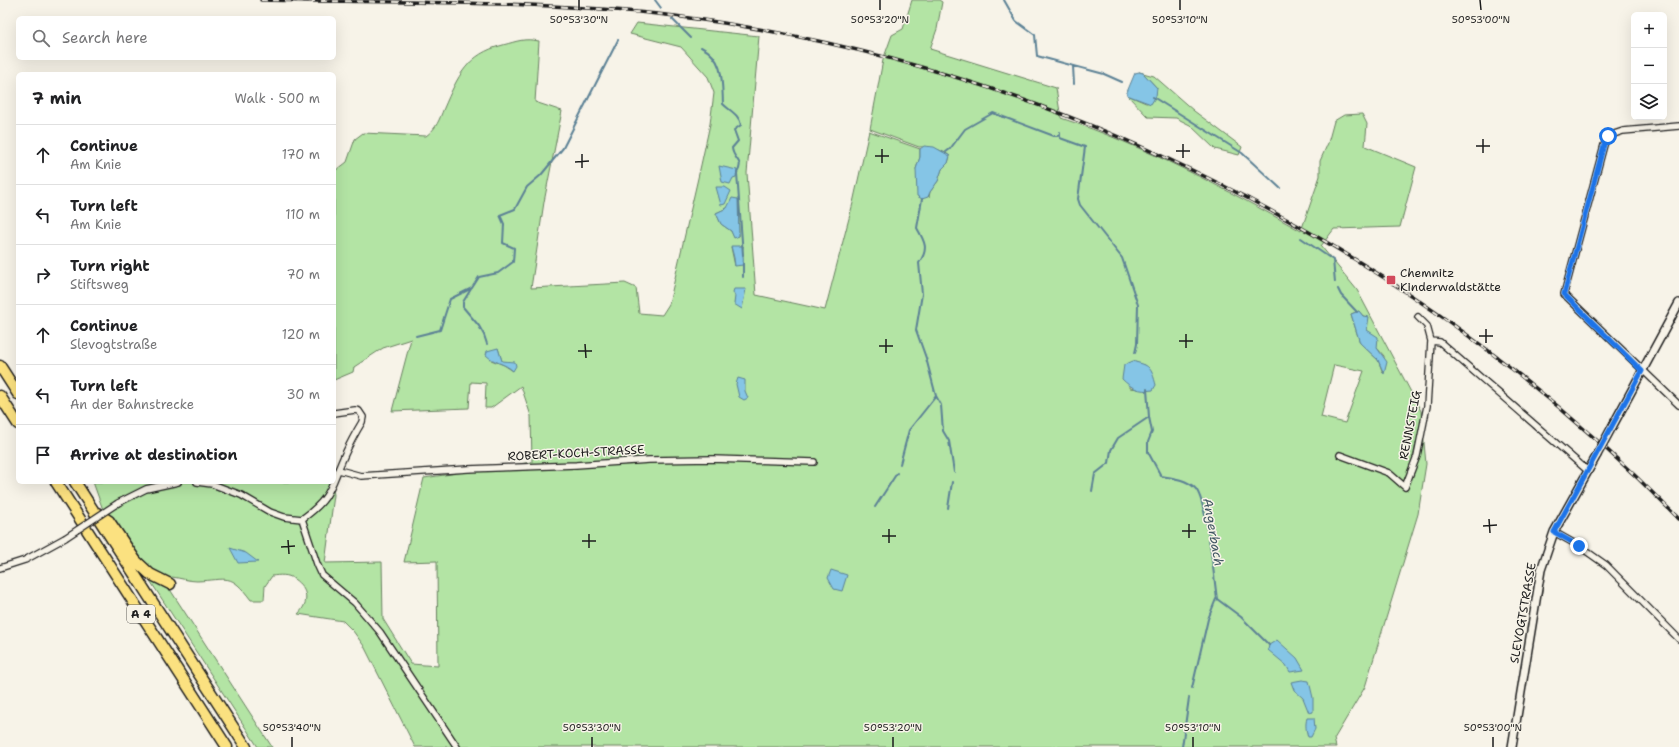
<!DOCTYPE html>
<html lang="en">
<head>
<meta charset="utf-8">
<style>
  :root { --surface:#fff; --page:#f2f2f2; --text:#202124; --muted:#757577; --line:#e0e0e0 }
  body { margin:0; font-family:"Shantell Sans",sans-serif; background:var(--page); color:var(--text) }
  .controls { position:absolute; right:12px; top:12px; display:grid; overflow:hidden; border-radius:6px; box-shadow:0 4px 16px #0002 }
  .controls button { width:36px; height:36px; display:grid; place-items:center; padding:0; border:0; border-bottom:1px solid var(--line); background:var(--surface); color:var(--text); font:20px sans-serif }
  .stop { position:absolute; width:12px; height:12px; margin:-9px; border:3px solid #1a73e8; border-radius:50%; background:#fff }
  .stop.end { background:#1a73e8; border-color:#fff; box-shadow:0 1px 4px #0008 }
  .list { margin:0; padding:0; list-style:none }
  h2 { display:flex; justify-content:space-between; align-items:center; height:52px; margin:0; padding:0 16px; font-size:17px }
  h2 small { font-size:13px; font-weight:400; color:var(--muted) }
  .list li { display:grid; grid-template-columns:26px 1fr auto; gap:12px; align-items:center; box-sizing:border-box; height:60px; padding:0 16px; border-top:1px solid var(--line) }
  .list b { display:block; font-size:15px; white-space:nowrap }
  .list p { margin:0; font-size:13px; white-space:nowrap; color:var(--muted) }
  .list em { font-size:13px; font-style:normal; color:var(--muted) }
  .icon { flex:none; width:22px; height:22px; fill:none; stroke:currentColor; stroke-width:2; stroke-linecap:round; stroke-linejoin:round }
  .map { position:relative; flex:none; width:1679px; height:747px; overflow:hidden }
  .search { position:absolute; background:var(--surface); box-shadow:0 4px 16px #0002; left:16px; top:16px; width:320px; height:44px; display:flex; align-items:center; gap:10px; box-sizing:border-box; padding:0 14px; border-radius:6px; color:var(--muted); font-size:15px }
  .panel { position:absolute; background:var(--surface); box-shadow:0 4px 16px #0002; left:16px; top:72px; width:320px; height:412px; border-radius:6px }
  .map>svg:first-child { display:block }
  .green { fill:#b3e4a4; stroke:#688060; fill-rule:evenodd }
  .water { fill:#85c5e6; stroke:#5b8195 }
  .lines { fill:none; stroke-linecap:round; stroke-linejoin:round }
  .stream { stroke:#5b8195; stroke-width:2 }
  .minor-casing { stroke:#1c1c1c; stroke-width:8 }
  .tertiary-casing { stroke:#1c1c1c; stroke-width:10 }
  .motorway-casing { stroke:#1c1c1c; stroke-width:13 }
  .minor { stroke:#f7f3e8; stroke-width:5.5 }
  .tertiary { stroke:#f7f3e8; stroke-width:7 }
  .motorway { stroke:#fbe180; stroke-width:10 }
  .rail-casing { stroke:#1c1c1c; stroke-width:3.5 }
  .rail { stroke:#f7f3e8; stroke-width:2; stroke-dasharray:6; stroke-linecap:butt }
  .minor-bridge-casing { stroke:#1c1c1c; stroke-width:8; stroke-linecap:butt }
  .tertiary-bridge-casing { stroke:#1c1c1c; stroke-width:10; stroke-linecap:butt }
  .minor-bridge { stroke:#f7f3e8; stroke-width:5.5 }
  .tertiary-bridge { stroke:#f7f3e8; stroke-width:7 }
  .route { stroke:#1a73e8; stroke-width:5 }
  .ticks { fill:none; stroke:#1c1c1c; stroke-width:1.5 }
  .poi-dot { fill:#d1495b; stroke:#f7f3e8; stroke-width:1.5 }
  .labels { text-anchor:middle; stroke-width:3; stroke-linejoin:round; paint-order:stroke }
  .shield { fill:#f7f3e8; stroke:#5e5c59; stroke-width:1 }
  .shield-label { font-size:11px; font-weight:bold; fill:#1c1c1c }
  .poi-label { font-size:12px; fill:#1c1c1c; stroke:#f7f3e8; text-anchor:start }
  .street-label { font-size:12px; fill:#1c1c1c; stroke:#f7f3e8 }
  .water-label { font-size:13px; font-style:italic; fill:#415763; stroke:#f7f3e8 }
  .ticks-label { font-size:10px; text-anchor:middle; fill:#1c1c1c; stroke:#f7f3e8; stroke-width:3; stroke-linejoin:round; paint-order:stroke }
</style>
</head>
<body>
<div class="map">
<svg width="1679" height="747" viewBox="0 0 1679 747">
  <rect width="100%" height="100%" fill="#f7f3e8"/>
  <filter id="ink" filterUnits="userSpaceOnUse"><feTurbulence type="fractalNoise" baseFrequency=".025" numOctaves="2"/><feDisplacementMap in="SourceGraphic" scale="8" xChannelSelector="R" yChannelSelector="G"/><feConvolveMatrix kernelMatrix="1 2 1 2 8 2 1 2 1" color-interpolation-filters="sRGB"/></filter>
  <g filter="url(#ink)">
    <path class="green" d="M912,0H939L942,2L937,29L930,49L1056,88L1061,118C1145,146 1224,188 1301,231L1320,176V161L1328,143L1334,121L1344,115L1362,114L1367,124L1365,146L1416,167L1400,227L1334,229L1321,246L1357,290L1421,411L1426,464L1418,514L1365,687L1334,739L1336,747H415L364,646L353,631L343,621L298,614C310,602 308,589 294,579C288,574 279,575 272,576L265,586L264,600H251C230,572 228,580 197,581C189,581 180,578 172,577L168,581L138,559L102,507L93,482H332L334,495L325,563L382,562L383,619L411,664L438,666L437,561L404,562L424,478L532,462L531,416L521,386L491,408H485L486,383L471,382L469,408L392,411L411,339L383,348L354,367L353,372L334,380V169H338L347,162L355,139L363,133L426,136C437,128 439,120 444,108C458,76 467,54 503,45C518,41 524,38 539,41L535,102L562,111L544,202L531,288L625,283L636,288L639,313L662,315L669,304L701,165L710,124L714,93L708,77L681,47L630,34L637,23L759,36L747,173L756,295L825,310L853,203L869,131L920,149V157L916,169L929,197L930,192L938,181L942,169L948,163L950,156C943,150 929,146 919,147L870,129L883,60L892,35L903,29ZM738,200L739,236L734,237L731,231L721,224L716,213L727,208ZM743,246L742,252L735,266L731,247ZM1359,311L1363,316L1368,317L1367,330L1377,348L1384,356L1383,373L1378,360L1360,343L1351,314ZM498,348L502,361L506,362L513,371L504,365L491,360ZM1133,361L1139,364L1145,365L1139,389L1130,388ZM1334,365L1364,371L1345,423L1321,417Z
      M1139,72L1154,76L1194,111L1242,147L1239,155L1215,149L1190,125L1176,118L1148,117L1127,95L1146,103L1152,102L1157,88L1143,73Z
      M147,576L168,586L171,591L272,747H258Z"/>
    <path class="water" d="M1139,72L1143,73L1157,88L1156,96L1151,104L1127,95V92L1135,73Z
      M924,146L934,147L950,156L948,163L942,169L938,181L930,192L928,197L922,199L917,196L916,169L920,157V149Z
      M719,166L737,170L736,177L733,178L730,184L722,182Z
      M716,187H725L731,191L725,204L721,205Z
      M732,198L738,199L739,236L734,238L731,231L721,224L716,213L727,208Z
      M731,246H743C742,252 744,258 743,265L735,266L734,258Z
      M734,289H746L742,309L734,304L735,296L733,292Z
      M1359,311L1363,316L1369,317L1367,330L1378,337L1377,348L1387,362L1384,374L1378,360L1360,343L1351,314Z
      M498,348L502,361L515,362L516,366L513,371C505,363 494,363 486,355L487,351Z
      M1133,361C1137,363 1141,363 1145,365C1152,368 1154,378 1156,385L1153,390C1139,392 1131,388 1122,379L1124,365Z
      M738,378L745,380V391L748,398L744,400L739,397L736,384Z
      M230,548L246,553L258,562L238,563Z
      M831,570L847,575L842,591L834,589L828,578Z
      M1277,640L1297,658L1304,670L1290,672L1286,665L1268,650L1269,645Z
      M1302,680L1309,681L1313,698V712L1309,713L1303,698L1294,690L1291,682Z
      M1307,718H1314L1315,729L1311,737H1308C1306,730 1305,725 1307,718Z"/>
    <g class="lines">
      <path class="stream" d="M655,0L661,8
        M1004,0L1016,21L1035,35L1037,56L1104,74L1122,82
        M672,19L691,38
        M701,47C724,58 722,81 723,104C730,111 739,114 741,125L734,130L738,141L732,148C733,160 745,160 737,173L743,255
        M1073,66L1074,84
        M1153,97L1242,153L1280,188
        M1060,132V138L1085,147L1078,199L1080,205L1122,258L1138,305L1137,344L1135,353
        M946,152L950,149L965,129L993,113L1054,136H1058L1060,133
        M1301,238L1333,260L1335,282
        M743,263V277
        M471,289L463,302V307L479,326L484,335L487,344
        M1338,289L1341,295L1357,312
        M416,336L440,330L450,299L472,288L479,277L498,273L513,262L514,248L503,243L504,224L500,215L515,209L527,187L541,175L563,148L618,40
        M1147,389L1149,417L1152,432L1148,442V452L1161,476C1173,478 1186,479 1195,488C1207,499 1214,579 1217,599L1241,617L1269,645
        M936,396L941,405L943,431L949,441L954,472
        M900,464L909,430L936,396L926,358L916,330L922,294L919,263C929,249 925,242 917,228L922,199
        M1092,491L1095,474L1109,463L1111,450L1118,438L1149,417
        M875,507L897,473
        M948,508L952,482
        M1192,688L1208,619L1216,599
        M1182,747L1189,698"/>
      <defs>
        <path id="minor" d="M1679,126L1623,131L1608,136L1604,145L1564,294L1679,405
          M1418,317L1427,326L1431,341
          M1340,455L1389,473L1405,487L1417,456L1427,406L1431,341L1440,342L1588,471
          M339,470L361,476L468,469L576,465L649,460L713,459L814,462
          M197,482L212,484L241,495L270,512L284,517L302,519L317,564L322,575L355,603L380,632L457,747
          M118,503L146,489L178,482
          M302,519C333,497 330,486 345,454C350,443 356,432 362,422L363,417L359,411L355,410L334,413
          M1554,532L1579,546L1606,565L1679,639
          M0,568L25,560L65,538"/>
        <path id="tertiary" d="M1612,427L1679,303
          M1512,747L1541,570L1554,532L1597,455"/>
        <path id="motorway" d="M0,366L18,394
          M0,396L18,424
          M56,482L227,747
          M75,482L246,747
          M97,513L109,521L136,561L150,574L170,584"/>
      </defs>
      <use href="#minor" class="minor-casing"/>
      <use href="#tertiary" class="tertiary-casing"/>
      <use href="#motorway" class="motorway-casing"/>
      <use href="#minor" class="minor"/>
      <use href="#tertiary" class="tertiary"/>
      <use href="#motorway" class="motorway"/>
      <defs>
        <path id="rail" d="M261,0C399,3 538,0 675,16C1053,65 1413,246 1679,519"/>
      </defs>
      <use href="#rail" class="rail-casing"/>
      <use href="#rail" class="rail"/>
      <defs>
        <path id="minor-bridge" d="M65,538L118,503"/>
        <path id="tertiary-bridge" d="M1597,455L1612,427"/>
      </defs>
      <use href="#minor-bridge" class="minor-bridge-casing"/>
      <use href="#tertiary-bridge" class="tertiary-bridge-casing"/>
      <use href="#minor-bridge" class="minor-bridge"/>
      <use href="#tertiary-bridge" class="tertiary-bridge"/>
    </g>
  </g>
  <g class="lines" filter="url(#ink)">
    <path class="route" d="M1579,546L1554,532L1642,371L1564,294L1604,145L1608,136"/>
  </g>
  <path class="ticks" d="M579,0V10M880,0V10M1180,0V10M1480,0L1481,10M1483,139V153M1183,144V158M1476,146H1490M882,149V163M1176,151H1190M582,154V168M875,156H889M575,162L589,161M1486,329V343M1186,334V348M1479,336H1493M886,339V353M1179,341H1193M585,344L586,358M879,346H893M578,351H592M1489,519L1490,533M1189,524V538M1483,526L1497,525M889,529V543M1182,531H1196M589,534V548M882,536H896M288,540L289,554M582,541H596M281,547L295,546M292,737V747M592,737V747M893,737V747M1193,737V747M1493,737V747"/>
  <rect class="poi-dot" x="1386" y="275" width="10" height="10" rx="2"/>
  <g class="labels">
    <rect class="shield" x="127" y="605" width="28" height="18" rx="3"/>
    <g class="shield-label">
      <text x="141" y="618">A 4</text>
    </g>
    <g class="poi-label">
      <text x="1400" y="277">Chemnitz<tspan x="1400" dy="14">Kinderwaldstätte</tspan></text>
    </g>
    <g class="street-label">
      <text transform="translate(1410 425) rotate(-79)" y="4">RENNSTEIG</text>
      <text transform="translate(576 453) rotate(-3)" y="4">ROBERT-KOCH-STRASSE</text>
      <text transform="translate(1523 613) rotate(-80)" y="4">SLEVOGTSTRASSE</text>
    </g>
    <g class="water-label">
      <text transform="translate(1214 532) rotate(80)" y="5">Angerbach</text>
    </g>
  </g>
  <g class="ticks-label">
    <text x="579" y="23">50°53'30"N</text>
    <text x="880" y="23">50°53'20"N</text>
    <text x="1180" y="23">50°53'10"N</text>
    <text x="1481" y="23">50°53'00"N</text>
    <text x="292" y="731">50°53'40"N</text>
    <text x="592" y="731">50°53'30"N</text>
    <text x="893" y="731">50°53'20"N</text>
    <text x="1193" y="731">50°53'10"N</text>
    <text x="1493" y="731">50°53'00"N</text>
  </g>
</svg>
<div class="controls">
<button>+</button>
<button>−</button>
<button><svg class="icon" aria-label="layers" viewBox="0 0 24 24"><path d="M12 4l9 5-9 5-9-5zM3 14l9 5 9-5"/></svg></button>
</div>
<div class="stop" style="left:1608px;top:136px"></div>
<div class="stop end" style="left:1579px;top:546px"></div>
<div class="search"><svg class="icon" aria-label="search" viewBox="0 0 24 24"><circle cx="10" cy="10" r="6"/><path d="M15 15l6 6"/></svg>Search here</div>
<section class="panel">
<h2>7 min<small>Walk · 500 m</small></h2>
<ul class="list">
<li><svg class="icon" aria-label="ahead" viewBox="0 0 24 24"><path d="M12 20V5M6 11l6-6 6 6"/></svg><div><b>Continue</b><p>Am Knie</p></div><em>170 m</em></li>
<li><svg class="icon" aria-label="left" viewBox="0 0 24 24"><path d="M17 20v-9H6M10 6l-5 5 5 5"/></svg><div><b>Turn left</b><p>Am Knie</p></div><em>110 m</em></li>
<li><svg class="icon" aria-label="right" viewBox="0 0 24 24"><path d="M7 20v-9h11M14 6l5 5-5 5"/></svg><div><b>Turn right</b><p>Stiftsweg</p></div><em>70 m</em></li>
<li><svg class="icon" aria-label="ahead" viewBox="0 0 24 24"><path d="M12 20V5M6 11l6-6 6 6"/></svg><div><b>Continue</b><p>Slevogtstraße</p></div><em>120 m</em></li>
<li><svg class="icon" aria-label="left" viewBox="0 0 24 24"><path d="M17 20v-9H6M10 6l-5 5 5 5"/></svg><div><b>Turn left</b><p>An der Bahnstrecke</p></div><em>30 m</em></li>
<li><svg class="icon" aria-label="arrive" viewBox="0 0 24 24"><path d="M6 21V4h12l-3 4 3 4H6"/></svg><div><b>Arrive at destination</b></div></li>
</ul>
</section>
</div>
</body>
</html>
